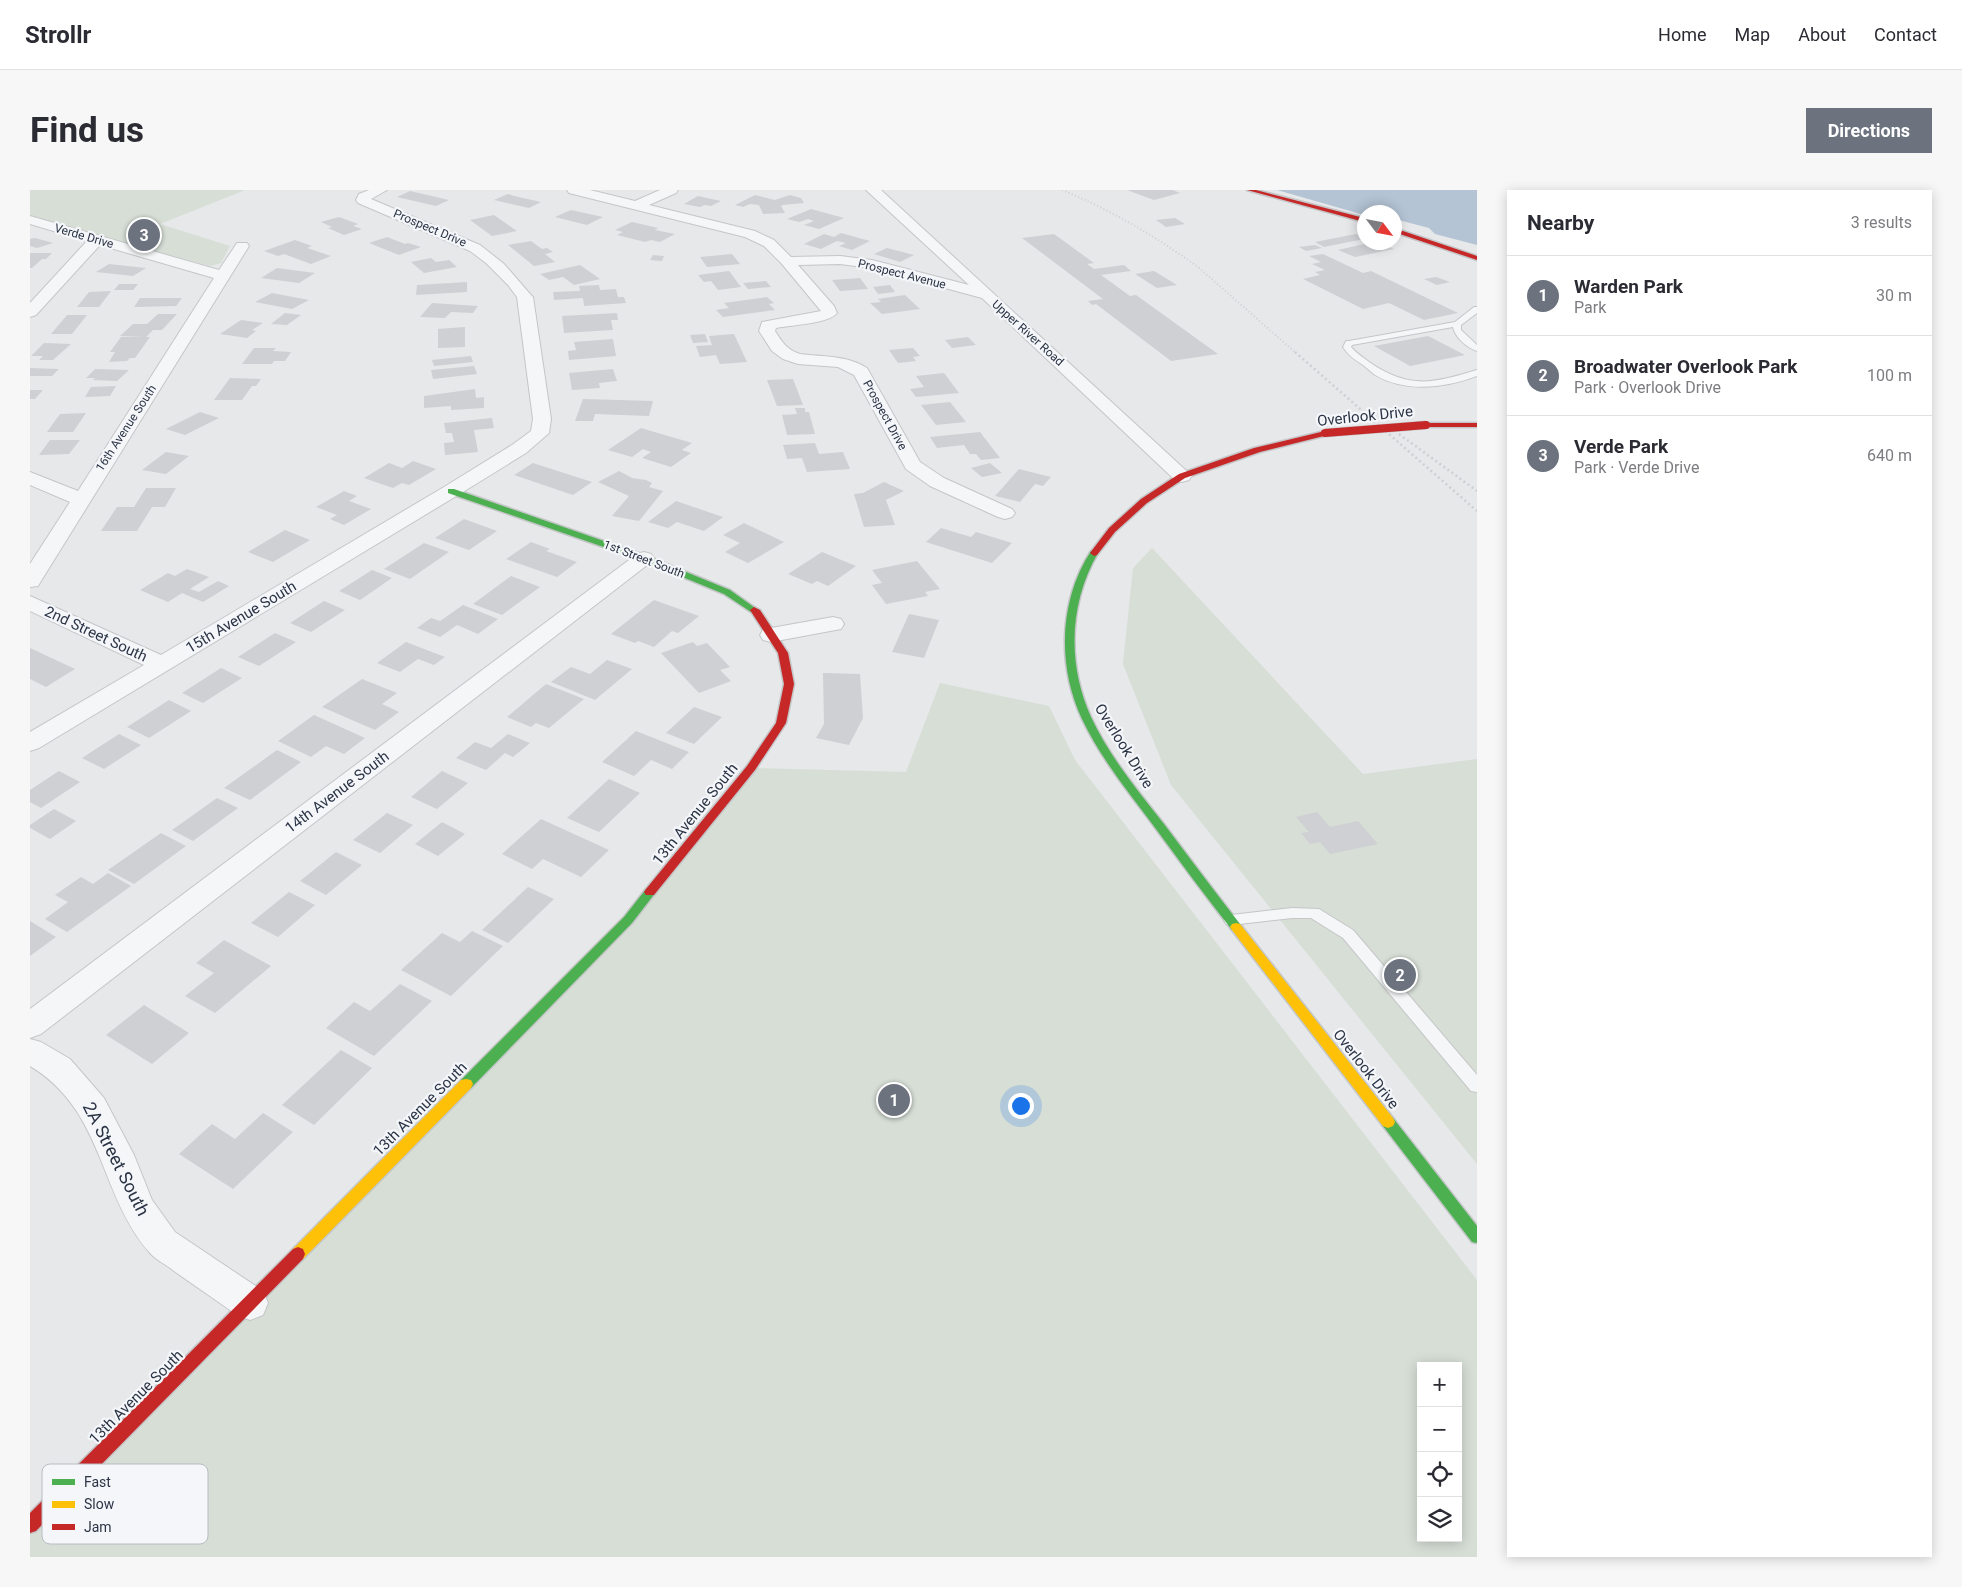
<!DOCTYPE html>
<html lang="en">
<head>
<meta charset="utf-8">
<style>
  :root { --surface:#fff; --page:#f7f7f7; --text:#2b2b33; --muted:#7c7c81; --line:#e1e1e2; --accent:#6c737f }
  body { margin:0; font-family:Roboto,sans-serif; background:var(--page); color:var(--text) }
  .controls { position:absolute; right:15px; bottom:15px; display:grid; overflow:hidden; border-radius:0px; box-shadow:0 2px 12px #0003 }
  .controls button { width:45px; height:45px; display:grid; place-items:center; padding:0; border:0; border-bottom:1px solid var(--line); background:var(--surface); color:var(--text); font:25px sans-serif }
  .compass { position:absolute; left:1327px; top:15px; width:45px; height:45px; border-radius:50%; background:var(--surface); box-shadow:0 2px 12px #0003; rotate:122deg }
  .you { position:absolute; left:990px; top:915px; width:18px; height:18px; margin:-12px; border:4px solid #fff; border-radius:50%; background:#1a73e8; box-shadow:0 0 0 8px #1a73e833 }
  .badge { display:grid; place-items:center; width:32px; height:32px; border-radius:50%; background:var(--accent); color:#fff; font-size:16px; font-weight:700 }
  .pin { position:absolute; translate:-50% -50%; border:2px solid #fff; box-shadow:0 1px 5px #0006 }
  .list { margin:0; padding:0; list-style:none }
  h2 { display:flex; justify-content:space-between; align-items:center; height:65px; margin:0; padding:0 20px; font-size:21px }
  h2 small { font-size:16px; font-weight:400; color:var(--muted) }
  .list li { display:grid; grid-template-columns:32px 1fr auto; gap:15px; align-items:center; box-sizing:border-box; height:80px; padding:0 20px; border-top:1px solid var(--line) }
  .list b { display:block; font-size:19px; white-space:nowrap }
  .list p { margin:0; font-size:16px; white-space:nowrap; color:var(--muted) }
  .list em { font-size:16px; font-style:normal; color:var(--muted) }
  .icon { flex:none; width:28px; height:28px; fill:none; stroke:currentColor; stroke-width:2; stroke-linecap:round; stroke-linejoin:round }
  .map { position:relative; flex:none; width:1447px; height:1367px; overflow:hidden; border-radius:0px }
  header { display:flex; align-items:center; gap:30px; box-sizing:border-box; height:70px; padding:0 25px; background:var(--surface); border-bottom:1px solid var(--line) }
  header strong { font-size:24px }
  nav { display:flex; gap:28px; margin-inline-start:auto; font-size:18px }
  .intro { display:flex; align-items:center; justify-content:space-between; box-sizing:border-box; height:120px; padding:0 30px }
  h1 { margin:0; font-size:35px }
  .button { padding:12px 22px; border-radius:0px; background:var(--accent); color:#fff; font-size:18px; font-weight:700 }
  main { display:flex; gap:30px; padding:0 30px }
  aside { flex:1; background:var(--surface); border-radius:0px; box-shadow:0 2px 12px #0003 }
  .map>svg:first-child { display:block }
  .green { fill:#d6ded6; fill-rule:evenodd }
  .water { fill:#b4c4d5 }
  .building { fill:#ced0d3 }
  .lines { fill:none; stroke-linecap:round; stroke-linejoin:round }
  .lane-casing { stroke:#c4c6c8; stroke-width:2 }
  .street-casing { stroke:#c4c6c8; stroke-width:2 }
  .fast-casing { stroke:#c4c6c8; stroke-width:3 }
  .slow-casing { stroke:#c4c6c8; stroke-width:3 }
  .jam-casing { stroke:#c4c6c8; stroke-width:3 }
  .lane { fill:#f5f6f7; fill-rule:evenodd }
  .street { fill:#f5f6f7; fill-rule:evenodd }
  .fast { fill:#4caf50; fill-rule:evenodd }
  .slow { fill:#ffc107; fill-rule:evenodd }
  .jam { fill:#c62828; fill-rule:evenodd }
  .rail-far1 { stroke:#cecfd2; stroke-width:2; stroke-dasharray:1 2.5; stroke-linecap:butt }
  .rail { stroke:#cecfd2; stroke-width:2.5; stroke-dasharray:2 3; stroke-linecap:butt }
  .jam-bridge-casing { stroke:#c4c6c8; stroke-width:9; stroke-linecap:butt }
  .jam-bridge { stroke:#c62828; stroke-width:8 }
  .labels { text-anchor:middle; stroke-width:4.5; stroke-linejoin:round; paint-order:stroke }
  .far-street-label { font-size:12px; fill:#2b3445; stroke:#f4f6f9 }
  .street-label { font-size:15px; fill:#2b3445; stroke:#f4f6f9 }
  .near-street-label { font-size:18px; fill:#2b3445; stroke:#f4f6f9 }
  .key { fill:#f4f6f9; stroke:#b8bcc3; stroke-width:1 }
  .key-label { font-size:14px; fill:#2b3445 }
</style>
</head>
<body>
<header>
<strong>Strollr</strong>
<nav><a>Home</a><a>Map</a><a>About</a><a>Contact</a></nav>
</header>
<div class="intro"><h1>Find us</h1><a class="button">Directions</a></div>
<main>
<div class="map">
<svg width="1447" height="1367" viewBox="0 0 1447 1367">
  <rect width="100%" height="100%" fill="#e6e8ea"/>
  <path class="green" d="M0,0H215L130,34L200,56L191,73L181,76L0,28Z
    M1122,358L1333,584L1447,569V974L1141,595L1093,474L1103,378Z
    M910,493L1019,516L1045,570L1447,1090V1367H0V1334L598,730L721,578L876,582ZM1391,1176H1428V1348H1391Z"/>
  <path class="water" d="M1247,0H1447V55L1405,44L1399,38L1365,29L1364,22H1334V25Z"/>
  <path class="building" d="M1097,0H1143L1150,3L1124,10Z
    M380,1L419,10L406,16L367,7Z
    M478,4L484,6L511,12L499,18L464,10Z
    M725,5L745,10L760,5L771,8L774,13L753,15L751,16L755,23L733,24L729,15L720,14L713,17L705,15Z
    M668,6L691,11L681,16L675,15L670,17L654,14Z
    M781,19L814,28L789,39L774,35L784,31L778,29L769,32L757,29Z
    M541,20L573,27L557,35L525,27Z
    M464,25L487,41L462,46L440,30Z
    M309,27L328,34L323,36L332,39L314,45L298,38L302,37L291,32Z
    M1145,28L1155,34L1136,37L1126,30Z
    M602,32L628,38L625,40L645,44L630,52L621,50L615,52L587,45L593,42L585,40Z
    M811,43L840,51L822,60L809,56L816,53L807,51L791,59L774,54L794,44L804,47Z
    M1024,44L1064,73L1057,74L1064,79L1094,75L1101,81L1071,85L1100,106L1106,105L1188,164L1141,171L1066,114L1062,115L1058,111L1073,109L992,48Z
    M1326,44L1334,49L1294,57L1285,52Z
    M357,47L375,54L378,53L391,57L369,65L339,53Z
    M5,48L23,53L7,58L0,56V49Z
    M265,50L282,56L277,58L301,66L281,74L254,64L248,66L234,61Z
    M501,51L512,59L517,58L523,62L515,64L525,72L504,76L478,55Z
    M1343,52H1348L1364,59L1325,67L1308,60Z
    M1285,55L1292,58L1276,61L1269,57Z
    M857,58L884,65L870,72L844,64Z
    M0,63H22L16,69H12L2,78H0Z
    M702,64L710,74L677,77L670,67Z
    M1293,64L1333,83L1341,81L1428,123L1394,130L1359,113L1333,119L1273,89L1290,85L1285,82L1295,80L1282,74L1291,72L1279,66Z
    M623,65L634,66L632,71L620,70Z
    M401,68L406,72L419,70L427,77L394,83L381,72Z
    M79,74L116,78L103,86L66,82Z
    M550,75L570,89L544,95L533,87L519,90L510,84Z
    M247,78L285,83L269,93L231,88Z
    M699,81L711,97L688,100L681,91L674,92L668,85Z
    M1124,81L1147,95L1127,98L1105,84Z
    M1406,87L1420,92L1407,95L1394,89Z
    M830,88L838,99L810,101L802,90Z
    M736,91L741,97L718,99L713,93Z
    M437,92V102L386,105L387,95Z
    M89,94H108L103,100H84Z
    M569,95L570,100L586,99L588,107H594L596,113L554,116L553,108L524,110L523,102L550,101L549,96Z
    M860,95L865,102L848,104L843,97Z
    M81,101L69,117H47L59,102Z
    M242,103L279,110L262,119L225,112Z
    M875,105L890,119L852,124L840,113L851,112L848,109Z
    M737,107L744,113L739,114L745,120L693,127L686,120L699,118L694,113Z
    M110,108H152L146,116L104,117Z
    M402,113L448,116L443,123L421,122L415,128L390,127Z
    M255,123L271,125L257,135L241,134Z
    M587,123L588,130H581L583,140L534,143L532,126Z
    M128,124H147L132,140H123L116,147H120L105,168H100L97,171L79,172L85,162H80L91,147H113L90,146L103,134H117Z
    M37,125H57L42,144H21Z
    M211,130L233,133L222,140L226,141L217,148L190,144Z
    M435,137V157L408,158V139Z
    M675,144L678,152L663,153L660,145Z
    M704,144L717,172L690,174L686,165L670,167L666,156L682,155L679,146Z
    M1398,146L1435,165L1380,176L1344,156Z
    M938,147L946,155L922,158L915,150Z
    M583,149L586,166L539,170L538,161L546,160L544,152Z
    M14,153L41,154L23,170H9L13,166H1Z
    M224,158H246L243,161L261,162L255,171H244L242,174H212Z
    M883,158L890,166L883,167L886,171L868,173L859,160Z
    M441,166L443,172L404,176L402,170Z
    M444,176L447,184L403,189L401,180Z
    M0,178L29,179L22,186H0Z
    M65,179L99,180L87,191L63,190L65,188H56Z
    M583,179L587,191L569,193L570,198L542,200L539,183Z
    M914,183L929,203L886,207L880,199L894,197L886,186Z
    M200,188L231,189L226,196H222L212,210H184Z
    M763,189L773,215L747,216L737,190Z
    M86,196L80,206L55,207L61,197Z
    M445,199L446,208L454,207V218L421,220V216L394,218V206Z
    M0,200H13L5,209H0Z
    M553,209L623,211L619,226L565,224L563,231H545Z
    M920,212L936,232L906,235L891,215Z
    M765,218H775V222H779L785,244L757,245L752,225L767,224Z
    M170,222L189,228L155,245L136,239Z
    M56,223L43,242H17L30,224Z
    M462,228L464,238L444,240L448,262L415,265L414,253L424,252L422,243H416L414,233Z
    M611,238L662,253L652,260L661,263L641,277L612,268L621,262L613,259L602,267L578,260Z
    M950,242L970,268L951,270L946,264H940L934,255L907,258L900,247Z
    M20,250H50L39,264L9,265Z
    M785,253L789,264L813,262L820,279L777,282L772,268L757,269L753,255Z
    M136,262L159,266L136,284L112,280Z
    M383,271L406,279L379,295L372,293L363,298L334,288L359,273L372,278Z
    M503,273L562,292L543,305L484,285Z
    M960,273L972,283L952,287L941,278Z
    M989,279L1021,287L1013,296L1005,294L990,312L965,306Z
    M589,281L602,288L616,290L622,293L619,297L633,301L609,331L582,326L599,306L568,292Z
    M854,292L874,301L856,310L865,335L834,337L824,304L833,303Z
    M116,298H146L135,317H122L107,341H71L87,317H104Z
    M314,301L327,306L319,311L341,319L314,335L300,329L307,325L286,317Z
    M646,311L693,327L674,341L647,332L638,338L618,332Z
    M434,329L467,341L439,360L405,348Z
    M714,333L754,352L718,373L695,362L710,353L693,345Z
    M911,338L941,347L946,342L982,353L962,373L896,352Z
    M255,340L280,350L243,372L218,362Z
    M501,352L520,359L516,361L547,372L527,387L476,369Z
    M394,353L419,362L380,389L354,379Z
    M792,362L826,376L798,396L787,391L782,394L758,384Z
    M887,371L910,399L895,402L898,406L856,414L842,395L852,393L842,380Z
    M157,379L179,387L160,399L169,402L188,391L199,396L173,412L152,403L138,412L110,400L138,383L145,386Z
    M342,380L362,388L330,410L309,401Z
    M481,386L510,397L472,425L443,414Z
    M624,410L669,426L648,443L642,441L624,457L608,451L605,453L581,444Z
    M294,411L315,420L281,442L260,433Z
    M433,415L468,429L448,444L427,435L410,447L387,438L401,428L410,431Z
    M879,424L909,430L894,468L862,462Z
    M245,443L266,452L229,476L208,467Z
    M376,452L415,467L404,475L388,469L370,482L347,473Z
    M663,452L667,456L677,453L700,477L690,480L701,491L669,503L631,463Z
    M0,458L45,479L16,497L0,489Z
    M577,470L602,479L565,510L521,492L541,477L560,484Z
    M191,478L212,488L173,513L152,503Z
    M793,483L830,484L833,528L819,555L786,548L794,534Z
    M332,489L367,503L352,514L369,522L345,540L292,517Z
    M516,494L554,509L519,538L506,533L501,537L477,527Z
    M139,510L161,521L119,548L97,537Z
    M664,517L692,527L664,554L636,543Z
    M284,525L335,548L314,564L296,556L281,567L248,551Z
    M606,541L659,562L642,579L621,570L604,586L572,572Z
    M89,544L111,555L74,579L52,568Z
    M478,544L500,553L483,567L475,563L456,580L426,568L445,552L461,558Z
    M247,560L271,572L220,610L194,598Z
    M29,581L50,592L11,618L0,612V600Z
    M412,581L438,593L407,619L381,607Z
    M579,589L610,603L569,642L537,628Z
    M187,608L208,618L163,651L142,640Z
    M24,619L46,631L20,649L0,638V635Z
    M1287,622L1300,637L1328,631L1348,654L1300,664L1290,652L1280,654L1271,643L1279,642L1266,627Z
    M357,623L383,635L350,663L323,650Z
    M511,629L579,660L551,687L513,669L502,679L472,664Z
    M412,632L435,644L408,666L385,654Z
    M131,643L156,656L104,694L78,680Z
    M306,662L332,675L296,705L270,691Z
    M78,683L101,696L37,742L15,729L38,712L25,705L51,687L63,694Z
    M498,697L524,709L478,753L452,740Z
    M259,702L285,715L248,747L221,733Z
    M0,731L26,747L0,766Z
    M442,741L473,756L421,806L371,780L412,743L430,752Z
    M194,750L241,776L185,823L155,806L184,783L166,773Z
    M370,794L402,811L344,866L296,838L324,812L340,821Z
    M114,815L159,843L122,874L76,845Z
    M311,860L342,878L284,935L252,915Z
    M233,923L263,942L203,999L149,964L182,934L205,949Z"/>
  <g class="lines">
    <defs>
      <path id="lane" d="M1444,117H1447V123L1431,135V140L1447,155V161C1437,158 1425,147 1423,137L1322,155L1321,157C1326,163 1333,167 1339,172C1380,200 1403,193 1447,180V186C1415,198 1376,203 1345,185C1341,182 1337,178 1333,175C1325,170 1318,165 1313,157L1316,151H1319L1425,132Z
        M1262,718L1289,719L1323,740L1447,885V902L1441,901L1313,748L1281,728H1262L1201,735L1196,734L1194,730L1196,726L1201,725Z"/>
      <path id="street" d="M339,0H357L341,9L450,55L474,74L500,104L503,107L521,229L519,243L496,263L428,305L9,558L0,561V542L114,475L0,421V406L131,465L414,297L482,255L501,241L503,229L487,107L478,95L456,73L440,61L328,13L326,10L329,4Z
        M537,0H560L605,11L630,0H648L646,3L619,15L725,41L744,50L761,67L810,66L842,70L939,95L836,0H851L1162,286L1159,290L1152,292L1145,290L952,108L841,78L810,74L768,75L804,116L807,123C799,134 759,135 746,138L745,141C752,152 757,160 770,164C794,167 816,165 837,178L890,272L914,288L982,319L985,323L982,327L975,329L968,327L900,296L876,279L824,185L808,177L768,174L753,169L742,161L729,141L732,132L791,121L752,74L734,56L715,47L539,3Z
        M0,26L189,80L207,53H217L219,56L11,391L8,396L0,397V374L40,312L0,295V282L48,301L184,88L70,55L6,125L0,127V113L57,51L0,34Z
        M614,362L621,364L624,368L621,372L11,844L0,848V819L607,364Z
        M803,427L811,429L814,434L811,439L741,452L733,450L730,445L733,440L741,438Z
        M0,849L11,852L40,869L74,908L104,965L122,1010L145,1042L233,1101L238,1113L233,1125L220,1130L207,1125C186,1110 165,1096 144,1081C137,1075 126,1070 120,1063C68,1004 75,921 0,876Z"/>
      <path id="fast" d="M418,299H424L617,366L700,400L728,420L727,422H721L694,404L611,370L418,303Z
        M1064,360L1068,363C1039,413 1037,474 1061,527C1079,566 1108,601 1134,634C1159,667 1184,701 1210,734L1212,737L1210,740H1202C1176,707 1151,673 1126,639C1100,604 1071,569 1052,529C1027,476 1029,410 1061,361Z
        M620,698L626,702L602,733L441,898L436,899L431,898L429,894L431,890L594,727L616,699Z
        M1358,926L1363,928L1447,1036V1053L1442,1052L1353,936L1351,932L1353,928Z"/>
      <path id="slow" d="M1206,733L1210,734L1363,928L1365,932L1363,936L1358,938L1353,936L1202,740L1200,737L1202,734Z
        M436,889L441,890L443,894L441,898L273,1069L268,1071L263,1069L261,1064L263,1059L431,890Z"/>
      <path id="jam" d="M1217,0H1226L1334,28V32Z
        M1364,38L1447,66V70L1364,42Z
        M1393,233H1447V237H1396L1392,235Z
        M1295,241H1298V245L1230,262L1155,288L1117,313L1085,342L1067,365L1064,366L1060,363L1079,338L1111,309L1149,284L1224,258Z
        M724,417L730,420L758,463L764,494L756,533L725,580L624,705H616L614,702L616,699L717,576L746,533L754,494L748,463L720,420Z
        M268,1057L273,1059L275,1064L273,1069L6,1341L0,1343V1323L263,1059Z"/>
    </defs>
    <use href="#lane" class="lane-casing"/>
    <use href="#street" class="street-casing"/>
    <use href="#fast" class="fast-casing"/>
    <use href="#slow" class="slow-casing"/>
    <use href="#jam" class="jam-casing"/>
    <use href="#lane" class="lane"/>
    <use href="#street" class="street"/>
    <use href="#fast" class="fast"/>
    <use href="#slow" class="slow"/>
    <use href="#jam" class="jam"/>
    <path class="rail-far1" d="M1032,0C1081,20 1125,46 1168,77L1266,163"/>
    <path class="rail" d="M1265,162L1447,321
      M1369,244L1447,301"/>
    <defs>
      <path id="jam-bridge" d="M1295,243L1396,235"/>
    </defs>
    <use href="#jam-bridge" class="jam-bridge-casing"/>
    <use href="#jam-bridge" class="jam-bridge"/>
  </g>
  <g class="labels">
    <g class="far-street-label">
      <text transform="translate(400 38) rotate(23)" y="4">Prospect Drive</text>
      <text transform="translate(54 46) rotate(16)" y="4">Verde Drive</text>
      <text transform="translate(872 84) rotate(14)" y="4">Prospect Avenue</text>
      <text transform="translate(998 143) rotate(42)" y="4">Upper River Road</text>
      <text transform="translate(855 225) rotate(61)" y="4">Prospect Drive</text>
      <text transform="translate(96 238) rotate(-57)" y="4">16th Avenue South</text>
      <text transform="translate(614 369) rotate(21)" y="4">1st Street South</text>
    </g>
    <g class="street-label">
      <text transform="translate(1335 226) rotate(-6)" y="5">Overlook Drive</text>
      <text transform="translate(211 427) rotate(-31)" y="5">15th Avenue South</text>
      <text transform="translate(66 444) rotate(25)" y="5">2nd Street South</text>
      <text transform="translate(1094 556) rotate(58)" y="5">Overlook Drive</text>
      <text transform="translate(307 602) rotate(-37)" y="5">14th Avenue South</text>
      <text transform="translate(665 624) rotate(-51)" y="5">13th Avenue South</text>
      <text transform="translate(1336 879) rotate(52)" y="5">Overlook Drive</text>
      <text transform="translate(390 919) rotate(-45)" y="5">13th Avenue South</text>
      <text transform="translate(106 1207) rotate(-45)" y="5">13th Avenue South</text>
    </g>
    <g class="near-street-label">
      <text transform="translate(86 969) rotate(63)" y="6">2A Street South</text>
    </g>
  </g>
  <rect x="12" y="1274" width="166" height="80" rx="8" class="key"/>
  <rect x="22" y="1289" width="23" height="6" fill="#4caf50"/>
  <rect x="22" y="1311" width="23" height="7" fill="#ffc107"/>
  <rect x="22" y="1334" width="23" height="6" fill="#c62828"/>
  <g class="key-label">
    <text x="54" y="1297">Fast</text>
    <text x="54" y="1319">Slow</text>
    <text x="54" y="1342">Jam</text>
  </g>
</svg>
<div class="controls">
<button>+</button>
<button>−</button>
<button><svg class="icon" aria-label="locate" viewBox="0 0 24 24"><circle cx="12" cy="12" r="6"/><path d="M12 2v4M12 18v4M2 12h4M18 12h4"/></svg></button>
<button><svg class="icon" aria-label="layers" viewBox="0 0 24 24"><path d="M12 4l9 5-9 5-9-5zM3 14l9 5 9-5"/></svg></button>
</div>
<svg class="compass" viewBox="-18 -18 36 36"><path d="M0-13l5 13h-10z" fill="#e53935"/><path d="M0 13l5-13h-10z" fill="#7c7c81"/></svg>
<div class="you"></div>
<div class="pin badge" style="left:864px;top:910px">1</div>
<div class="pin badge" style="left:1370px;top:785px">2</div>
<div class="pin badge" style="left:114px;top:45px">3</div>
</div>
<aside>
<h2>Nearby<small>3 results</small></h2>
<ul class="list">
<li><span class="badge">1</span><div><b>Warden Park</b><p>Park</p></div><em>30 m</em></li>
<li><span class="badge">2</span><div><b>Broadwater Overlook Park</b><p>Park · Overlook Drive</p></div><em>100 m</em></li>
<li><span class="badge">3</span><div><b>Verde Park</b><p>Park · Verde Drive</p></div><em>640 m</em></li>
</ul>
</aside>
</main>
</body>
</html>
